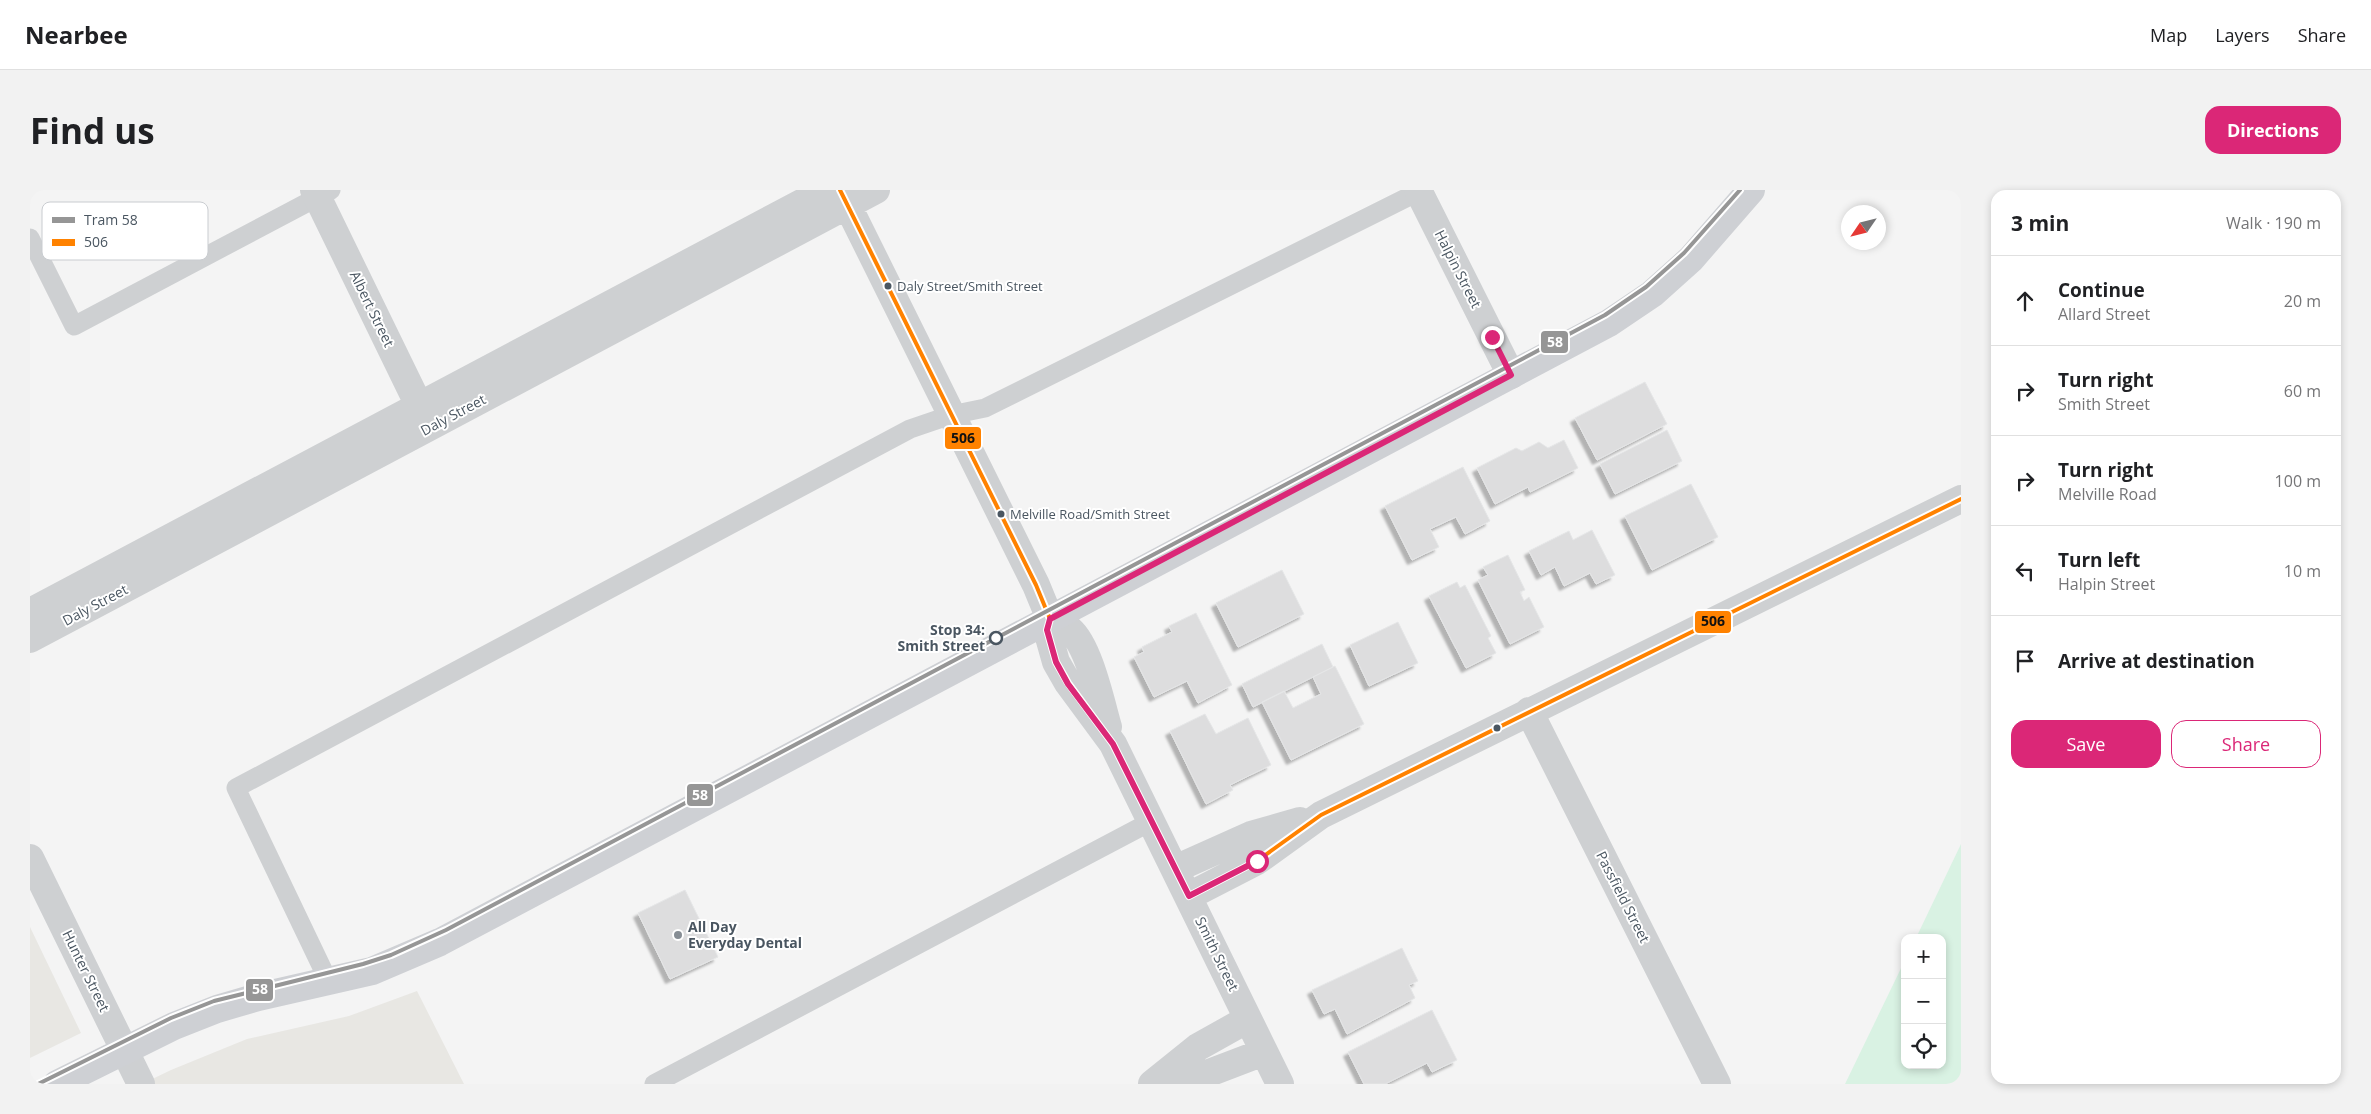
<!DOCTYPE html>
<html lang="en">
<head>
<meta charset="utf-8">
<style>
  :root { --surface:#fff; --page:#f2f2f2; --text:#202124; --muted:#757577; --line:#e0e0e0; --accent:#db2777 }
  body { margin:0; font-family:"Open Sans",sans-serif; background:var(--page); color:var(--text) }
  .controls { position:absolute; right:15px; bottom:15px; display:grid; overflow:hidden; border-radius:10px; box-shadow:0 2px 8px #0003 }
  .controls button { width:45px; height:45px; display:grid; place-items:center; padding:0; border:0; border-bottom:1px solid var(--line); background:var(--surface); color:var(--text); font:25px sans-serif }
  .compass { position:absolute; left:1811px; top:15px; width:45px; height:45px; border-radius:50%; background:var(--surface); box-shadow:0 2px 8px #0003; rotate:235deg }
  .stop { position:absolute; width:15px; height:15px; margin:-11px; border:4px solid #db2777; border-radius:50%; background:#fff }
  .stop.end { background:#db2777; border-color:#fff; box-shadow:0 1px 5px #0008 }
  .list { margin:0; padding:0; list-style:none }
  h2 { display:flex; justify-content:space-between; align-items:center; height:65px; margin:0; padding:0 20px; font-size:21px }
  h2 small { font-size:16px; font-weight:400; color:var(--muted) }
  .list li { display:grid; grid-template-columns:32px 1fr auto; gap:15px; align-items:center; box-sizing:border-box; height:90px; padding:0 20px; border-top:1px solid var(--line) }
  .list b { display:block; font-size:19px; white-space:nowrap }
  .list p { margin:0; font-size:16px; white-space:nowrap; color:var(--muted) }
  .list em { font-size:16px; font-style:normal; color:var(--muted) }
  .actions { display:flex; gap:10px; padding:15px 20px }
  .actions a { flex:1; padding:11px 0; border:1px solid var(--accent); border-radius:15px; text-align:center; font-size:18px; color:var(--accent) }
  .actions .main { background:var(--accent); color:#fff }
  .icon { flex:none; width:28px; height:28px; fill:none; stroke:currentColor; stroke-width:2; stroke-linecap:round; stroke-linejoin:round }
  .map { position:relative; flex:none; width:1931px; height:894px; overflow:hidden; border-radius:15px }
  header { display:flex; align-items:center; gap:30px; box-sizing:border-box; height:70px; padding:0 25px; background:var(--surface); border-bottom:1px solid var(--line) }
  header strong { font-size:24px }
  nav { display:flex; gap:28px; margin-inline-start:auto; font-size:18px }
  .intro { display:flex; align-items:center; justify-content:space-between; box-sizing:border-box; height:120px; padding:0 30px }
  h1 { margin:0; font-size:35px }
  .button { padding:12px 22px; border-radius:15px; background:var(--accent); color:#fff; font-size:18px; font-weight:700 }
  main { display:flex; gap:30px; padding:0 30px }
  aside { flex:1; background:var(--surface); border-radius:15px; box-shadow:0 2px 8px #0003 }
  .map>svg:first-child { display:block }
  .commercial { fill:#e8e7e3 }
  .green { fill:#d9f2e3 }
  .building { fill:#ddddde; stroke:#e5e6e7; filter:url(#shadow) }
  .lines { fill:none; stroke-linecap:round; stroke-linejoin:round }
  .lane { stroke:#ced0d2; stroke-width:19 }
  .street { stroke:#ced0d2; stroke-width:28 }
  .secondary { stroke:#ced0d4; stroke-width:28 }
  .bus-1-casing { stroke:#fff; stroke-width:8 }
  .bus-1 { stroke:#ff8200; stroke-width:4 }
  .tram-1-casing { stroke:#fff; stroke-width:8 }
  .tram-1 { stroke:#969696; stroke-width:4 }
  .route { stroke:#db2777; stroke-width:6 }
  .bus-dot { fill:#4a5661; stroke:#fff; stroke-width:2 }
  .stop-dot { fill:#fff; stroke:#4a5661; stroke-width:2.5 }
  .poi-dot { fill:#868d94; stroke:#fff; stroke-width:2 }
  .labels { text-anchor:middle; stroke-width:4; stroke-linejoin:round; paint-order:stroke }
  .bus-label { font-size:13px; fill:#4a5661; stroke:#fff; text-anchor:start }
  .street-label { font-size:14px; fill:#4a5661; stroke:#fff }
  .stop-label { font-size:14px; font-weight:bold; fill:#4a5661; stroke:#fff; text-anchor:end }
  .poi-label { font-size:14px; font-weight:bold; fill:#4a5661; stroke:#fff; text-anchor:start }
  .key { fill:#fff; stroke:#c9ccd0; stroke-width:1 }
  .key-label { font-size:14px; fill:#4a5661 }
  .line-badge { stroke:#fff; stroke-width:2 }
  .badge-label { font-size:14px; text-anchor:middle; font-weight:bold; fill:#fff }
  .pale-badge-label { font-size:14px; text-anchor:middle; font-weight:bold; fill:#111 }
</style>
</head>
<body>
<header>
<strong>Nearbee</strong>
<nav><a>Map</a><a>Layers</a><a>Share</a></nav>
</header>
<div class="intro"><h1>Find us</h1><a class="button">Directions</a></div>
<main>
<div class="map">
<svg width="1931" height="894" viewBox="0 0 1931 894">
  <defs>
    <filter id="shadow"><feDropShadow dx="-4.5" dy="4.5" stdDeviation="1" flood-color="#0004"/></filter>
  </defs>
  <rect width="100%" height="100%" fill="#f4f4f4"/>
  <path class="commercial" d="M0,737L51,843L0,868Z
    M387,801L434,894H112L141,880L217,849L319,826Z"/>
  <path class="green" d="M1931,654V894H1815L1875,770V875H1912V748H1886Z"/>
  <path class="building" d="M1615,192L1637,234L1567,270L1545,228Z
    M1637,240L1652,271L1585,304L1570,274Z
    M1534,250L1548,278L1500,302L1498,297L1465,314L1447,278L1486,258L1492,261L1509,252L1518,258Z
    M1433,277L1460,331L1435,344L1426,327L1400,339L1409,357L1382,370L1355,316Z
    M1661,294L1688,347L1622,380L1595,326Z
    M1562,340L1585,385L1566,394L1560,383L1534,396L1525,377L1511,385L1499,361L1539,341L1543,350Z
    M1478,365L1495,400L1490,402L1494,411L1499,407L1514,437L1480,454L1448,390L1458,385L1453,377Z
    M1252,380L1274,424L1208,457L1186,413Z
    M1427,392L1430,398L1435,395L1461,446L1458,448L1466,463L1436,478L1399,406Z
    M1166,423L1202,495L1168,513L1157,491L1124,507L1104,467L1114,462L1112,457L1142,442L1139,436Z
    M1368,432L1388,473L1339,496L1320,455Z
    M1292,454L1303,477L1223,517L1212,494Z
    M1305,476L1334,534L1261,570L1232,512L1254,501L1263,518L1291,504L1283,487Z
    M1175,524L1186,544L1218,528L1241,575L1200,595L1203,600L1176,614L1140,541Z
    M655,700L688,767L640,789L608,723Z
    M1372,758L1388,791L1379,795L1385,808L1317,844L1305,819L1294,824L1282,800Z
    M1402,820L1427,870L1402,882L1397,873L1355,894H1334L1318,862Z"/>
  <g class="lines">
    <path class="lane" d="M0,48L44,136L301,0
      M297,792L295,784L206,598L880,239L921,225L955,218L1392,0
      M624,894L1122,631"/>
    <path class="street" d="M284,0L397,232
      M810,0L1006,395L1020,429L1017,440L1026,472L1038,493L1083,554L1250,894
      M1388,0L1481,185
      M0,422L796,0
      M1020,429C1027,432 1035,436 1040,440C1059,456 1071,513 1078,537
      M0,449L846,0
      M1499,521L1687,894
      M0,668L111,894
      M1145,679L1221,645L1270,631
      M1159,706L1227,671L1291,625L1931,309
      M1122,894L1168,857L1218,829
      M1150,894L1234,862"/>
    <path class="secondary" d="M27,894L144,836L187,819L228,807L342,781L410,752L1579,133L1622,104L1661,69L1721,0"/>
    <defs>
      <path id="bus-1" d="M810,0L1006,395L1020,429L1017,440L1026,472L1038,493L1083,554L1159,706L1227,671L1291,625L1931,309"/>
    </defs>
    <use href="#bus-1" class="bus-1-casing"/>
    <use href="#bus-1" class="bus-1"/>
    <defs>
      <path id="tram-1" d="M8,894L141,828L184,811L333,774L361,765L416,740L1575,125L1616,97L1654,63L1710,0"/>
    </defs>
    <use href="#tram-1" class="tram-1-casing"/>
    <use href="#tram-1" class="tram-1"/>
  </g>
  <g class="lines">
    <path class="route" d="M1227,671L1159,706L1083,554L1038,494L1026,472L1017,440L1020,429L1481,185L1462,147"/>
  </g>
  <g class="bus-dot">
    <circle cx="858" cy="96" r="4.5"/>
    <circle cx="971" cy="324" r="4.5"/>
    <circle cx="1467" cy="538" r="4.5"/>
  </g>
  <circle class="stop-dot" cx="966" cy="448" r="6"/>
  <circle class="poi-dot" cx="648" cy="745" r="5"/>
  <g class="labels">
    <g class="bus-label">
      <text x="867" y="101">Daly Street/Smith Street</text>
      <text x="980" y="329">Melville Road/Smith Street</text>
    </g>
    <g class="street-label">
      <text transform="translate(1428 79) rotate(63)" y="5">Halpin Street</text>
      <text transform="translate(342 119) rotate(64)" y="5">Albert Street</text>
      <text transform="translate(423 225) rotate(-28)" y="5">Daly Street</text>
      <text transform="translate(65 415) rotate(-28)" y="5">Daly Street</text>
      <text transform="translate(1593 707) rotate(63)" y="5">Passfield Street</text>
      <text transform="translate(1187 764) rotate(64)" y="5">Smith Street</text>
      <text transform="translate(56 781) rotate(64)" y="5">Hunter Street</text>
    </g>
    <g class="stop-label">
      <text x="955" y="445">Stop 34:<tspan x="955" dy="16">Smith Street</tspan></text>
    </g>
    <g class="poi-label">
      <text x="658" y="742">All Day<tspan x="658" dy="16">Everyday Dental</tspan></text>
    </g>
  </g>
  <rect x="12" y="12" width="166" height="58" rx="8" class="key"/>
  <rect x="22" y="27" width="23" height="6" fill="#969696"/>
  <rect x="22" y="49" width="23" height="7" fill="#ff8200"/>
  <g class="key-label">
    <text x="54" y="35">Tram 58</text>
    <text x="54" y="57">506</text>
  </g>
  <g class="line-badge">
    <rect x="1510" y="140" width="29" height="24" rx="5" fill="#969696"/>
    <rect x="914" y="236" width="38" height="24" rx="5" fill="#ff8200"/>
    <rect x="1664" y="420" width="38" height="24" rx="5" fill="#ff8200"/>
    <rect x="656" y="593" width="28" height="24" rx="5" fill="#969696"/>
    <rect x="215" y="788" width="29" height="24" rx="5" fill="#969696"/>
  </g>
  <g class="badge-label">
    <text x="1525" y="157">58</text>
    <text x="670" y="610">58</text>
    <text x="230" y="804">58</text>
  </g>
  <g class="pale-badge-label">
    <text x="933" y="253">506</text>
    <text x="1683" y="436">506</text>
  </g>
</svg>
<div class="controls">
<button>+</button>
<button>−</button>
<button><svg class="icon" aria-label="locate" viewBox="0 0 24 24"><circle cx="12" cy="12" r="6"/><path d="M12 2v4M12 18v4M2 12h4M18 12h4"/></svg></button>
</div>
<svg class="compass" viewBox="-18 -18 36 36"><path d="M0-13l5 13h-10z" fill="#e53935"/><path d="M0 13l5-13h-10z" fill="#757577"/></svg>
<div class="stop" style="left:1227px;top:671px"></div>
<div class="stop end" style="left:1462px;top:147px"></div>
</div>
<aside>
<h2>3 min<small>Walk · 190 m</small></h2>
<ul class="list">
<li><svg class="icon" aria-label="ahead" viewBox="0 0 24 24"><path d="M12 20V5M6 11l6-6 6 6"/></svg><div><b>Continue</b><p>Allard Street</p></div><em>20 m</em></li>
<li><svg class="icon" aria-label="right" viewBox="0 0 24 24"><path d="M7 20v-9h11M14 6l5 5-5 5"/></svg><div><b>Turn right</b><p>Smith Street</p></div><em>60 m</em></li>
<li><svg class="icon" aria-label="right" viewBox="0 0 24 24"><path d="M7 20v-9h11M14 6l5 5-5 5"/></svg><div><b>Turn right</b><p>Melville Road</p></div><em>100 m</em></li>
<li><svg class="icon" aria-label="left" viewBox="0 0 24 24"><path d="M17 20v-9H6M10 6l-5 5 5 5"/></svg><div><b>Turn left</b><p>Halpin Street</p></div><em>10 m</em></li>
<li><svg class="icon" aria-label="arrive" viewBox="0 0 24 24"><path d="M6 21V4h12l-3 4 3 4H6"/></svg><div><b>Arrive at destination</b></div></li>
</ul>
<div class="actions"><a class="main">Save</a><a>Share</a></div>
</aside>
</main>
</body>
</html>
